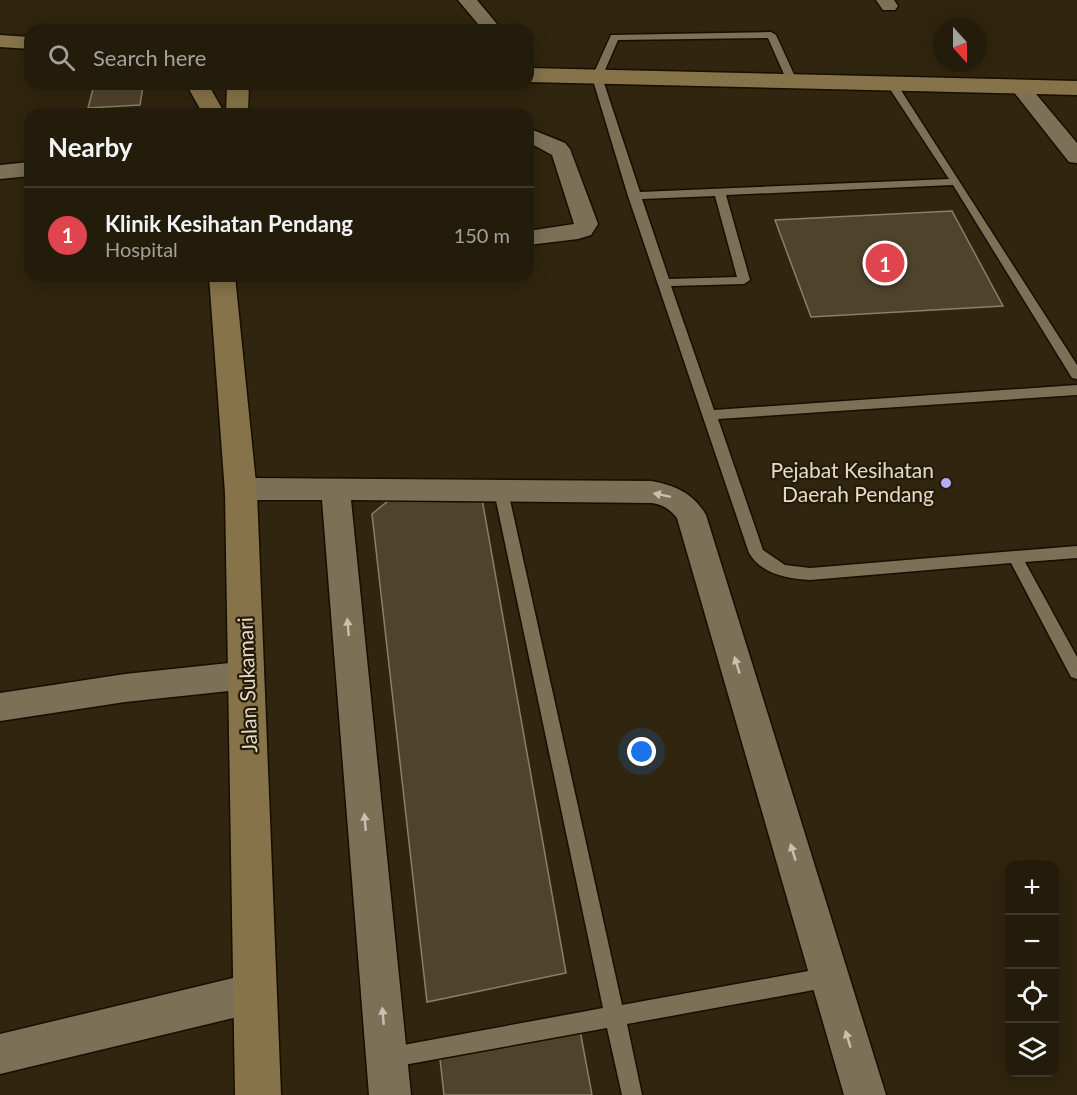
<!DOCTYPE html>
<html lang="en">
<head>
<meta charset="utf-8">
<style>
  :root { --surface:#241c0a; --page:#302918; --text:#f1f3f6; --muted:#a3a19c; --line:#413a2b; --accent:#bca0f2 }
  body { margin:0; font-family:Lato,sans-serif; background:var(--page); color:var(--text) }
  .controls { position:absolute; right:18px; bottom:18px; display:grid; overflow:hidden; border-radius:12px; box-shadow:0 3px 15px #0003 }
  .controls button { width:54px; height:54px; display:grid; place-items:center; padding:0; border:0; border-bottom:2px solid var(--line); background:var(--surface); color:var(--text); font:30px sans-serif }
  .compass { position:absolute; left:933px; top:18px; width:54px; height:54px; border-radius:50%; background:var(--surface); box-shadow:0 3px 15px #0003; rotate:159deg }
  .you { position:absolute; left:642px; top:752px; width:21px; height:21px; margin:-15px; border:4px solid #fff; border-radius:50%; background:#1a73e8; box-shadow:0 0 0 9px #1a73e833 }
  .badge { display:grid; place-items:center; width:39px; height:39px; border-radius:50%; background:var(--accent); color:#fff; font-size:20px; font-weight:700 }
  .pin { position:absolute; translate:-50% -50%; border:3px solid #fff; box-shadow:0 2px 6px #0006 }
  .list { margin:0; padding:0; list-style:none }
  h2 { display:flex; justify-content:space-between; align-items:center; height:78px; margin:0; padding:0 24px; font-size:26px }
  h2 small { font-size:20px; font-weight:400; color:var(--muted) }
  .list li { display:grid; grid-template-columns:39px 1fr auto; gap:18px; align-items:center; box-sizing:border-box; height:96px; padding:0 24px; border-top:2px solid var(--line) }
  .list b { display:block; font-size:22px; white-space:nowrap }
  .list p { margin:0; font-size:20px; white-space:nowrap; color:var(--muted) }
  .list em { font-size:20px; font-style:normal; color:var(--muted) }
  .icon { flex:none; width:33px; height:33px; fill:none; stroke:currentColor; stroke-width:2; stroke-linecap:round; stroke-linejoin:round }
  .map { position:relative; flex:none; width:1077px; height:1095px; overflow:hidden }
  .search { position:absolute; background:var(--surface); box-shadow:0 3px 15px #0003; left:24px; top:24px; width:510px; height:66px; display:flex; align-items:center; gap:15px; box-sizing:border-box; padding:0 21px; border-radius:18px; color:var(--muted); font-size:22px }
  .panel { position:absolute; background:var(--surface); box-shadow:0 3px 15px #0003; left:24px; top:108px; width:510px; height:174px; border-radius:18px }
  .map>svg:first-child { display:block }
  .building { fill:#4f432c; stroke:#8c7f66; stroke-width:1.5 }
  .lines { fill:none; stroke-linecap:round; stroke-linejoin:round }
  .lane-casing { stroke:#180e00; stroke-width:3 }
  .street-casing { stroke:#180e00; stroke-width:3 }
  .secondary-casing { stroke:#180e00; stroke-width:3 }
  .lane { fill:#7c7057; fill-rule:evenodd }
  .street { fill:#7c7057; fill-rule:evenodd }
  .secondary { fill:#867349; fill-rule:evenodd }
  .oneway { fill:#c8c0b0 }
  .poi-dot { fill:#b1adfa; stroke:#261c05; stroke-width:2 }
  .labels { text-anchor:middle; stroke-width:4.5; stroke-linejoin:round; paint-order:stroke }
  .poi-label { font-size:21px; fill:#e1dacd; stroke:#261c05; text-anchor:end }
  .street-label { font-size:21px; fill:#e1dacd; stroke:#261c05 }
</style>
</head>
<body>
<div class="map">
<svg width="1077" height="1095" viewBox="0 0 1077 1095">
  <rect width="100%" height="100%" fill="#30250e"/>
  <path class="building" d="M143,86L140,105L88,108L93,89Z
    M952,211L1003,306L811,317L775,220Z
    M394,496L482,499L566,973L427,1002L372,514Z
    M579,1025L592,1095H444L439,1050Z"/>
  <g class="lines">
    <defs>
      <path id="lane" d="M771,32L776,35L797,81L796,83L787,81L768,38L618,40L602,77L640,192L949,179L886,83L895,81L1077,365V379L1072,378L953,185L726,195L750,280L744,284L671,286L714,410L1077,385V395L718,419L763,550L785,565L810,568L1077,546V558L1025,562L1077,657V679L1071,677L1011,563L810,580C788,579 761,574 749,553L628,196L592,77L611,35ZM715,196L737,277L669,279L642,199Z
        M501,486L508,491L622,1005L830,967L837,970L840,977L837,984L830,987L627,1024L642,1095H622L607,1028L387,1068L380,1065L377,1058L380,1051L387,1048L603,1008L494,491Z"/>
      <path id="street" d="M458,0H477L502,30H483Z
        M876,0H894L898,6L895,10H883Z
        M1019,80L1026,82L1077,143V163L1069,162L1009,86L1012,82Z
        M528,128L565,143L570,149L598,224L591,235L578,239L528,245V231L574,224L552,155L528,142Z
        M30,162V176L0,179V165Z
        M240,478L652,481C676,486 693,493 706,515L886,1095H844L677,518C670,509 663,505 652,503L351,500L411,1095H369L322,500H240L230,496L226,489L230,482Z
        M248,661L260,665L264,675L260,685L248,689L125,702L0,721V693L125,674Z
        M254,973L268,979L274,993L268,1007L254,1013L0,1074V1034Z"/>
      <path id="secondary" d="M0,35L30,37V49L0,47Z
        M528,68L1077,81V95L528,82Z
        M186,84H208L225,114H203Z
        M227,84H249L248,114H226Z
        M209,276H235L257,493L281,1095H235L225,493Z"/>
    </defs>
    <use href="#lane" class="lane-casing"/>
    <use href="#street" class="street-casing"/>
    <use href="#secondary" class="secondary-casing"/>
    <use href="#lane" class="lane"/>
    <use href="#street" class="street"/>
    <use href="#secondary" class="secondary"/>
  </g>
  <defs><path id="oneway-solid" d="M-6-.8H1V-3.2L6.5 0L1 3.2V.8H-6Z" transform="scale(1.5)"/></defs>
  <g class="oneway">
    <use href="#oneway-solid" transform="translate(662 495) rotate(-168)"/>
    <use href="#oneway-solid" transform="translate(348 627) rotate(-95)"/>
    <use href="#oneway-solid" transform="translate(737 665) rotate(-107)"/>
    <use href="#oneway-solid" transform="translate(365 822) rotate(-95)"/>
    <use href="#oneway-solid" transform="translate(793 852) rotate(-107)"/>
    <use href="#oneway-solid" transform="translate(383 1016) rotate(-95)"/>
    <use href="#oneway-solid" transform="translate(848 1039) rotate(-107)"/>
  </g>
  <circle class="poi-dot" cx="946" cy="483" r="6"/>
  <g class="labels">
    <g class="poi-label">
      <text x="934" y="478">Pejabat Kesihatan<tspan x="934" dy="24">Daerah Pendang</tspan></text>
    </g>
    <g class="street-label">
      <text transform="translate(248 685) rotate(-92)" y="7">Jalan Sukamari</text>
    </g>
  </g>
</svg>
<div class="controls">
<button>+</button>
<button>−</button>
<button><svg class="icon" aria-label="locate" viewBox="0 0 24 24"><circle cx="12" cy="12" r="6"/><path d="M12 2v4M12 18v4M2 12h4M18 12h4"/></svg></button>
<button><svg class="icon" aria-label="layers" viewBox="0 0 24 24"><path d="M12 4l9 5-9 5-9-5zM3 14l9 5 9-5"/></svg></button>
</div>
<svg class="compass" viewBox="-18 -18 36 36"><path d="M0-13l5 13h-10z" fill="#e53935"/><path d="M0 13l5-13h-10z" fill="#a3a19c"/></svg>
<div class="you"></div>
<div class="pin badge" style="left:885px;top:263px;background:#e0444e">1</div>
<div class="search"><svg class="icon" aria-label="search" viewBox="0 0 24 24"><circle cx="10" cy="10" r="6"/><path d="M15 15l6 6"/></svg>Search here</div>
<section class="panel">
<h2>Nearby<small></small></h2>
<ul class="list">
<li><span class="badge" style="background:#e0444e">1</span><div><b>Klinik Kesihatan Pendang</b><p>Hospital</p></div><em>150 m</em></li>
</ul>
</section>
</div>
</body>
</html>
